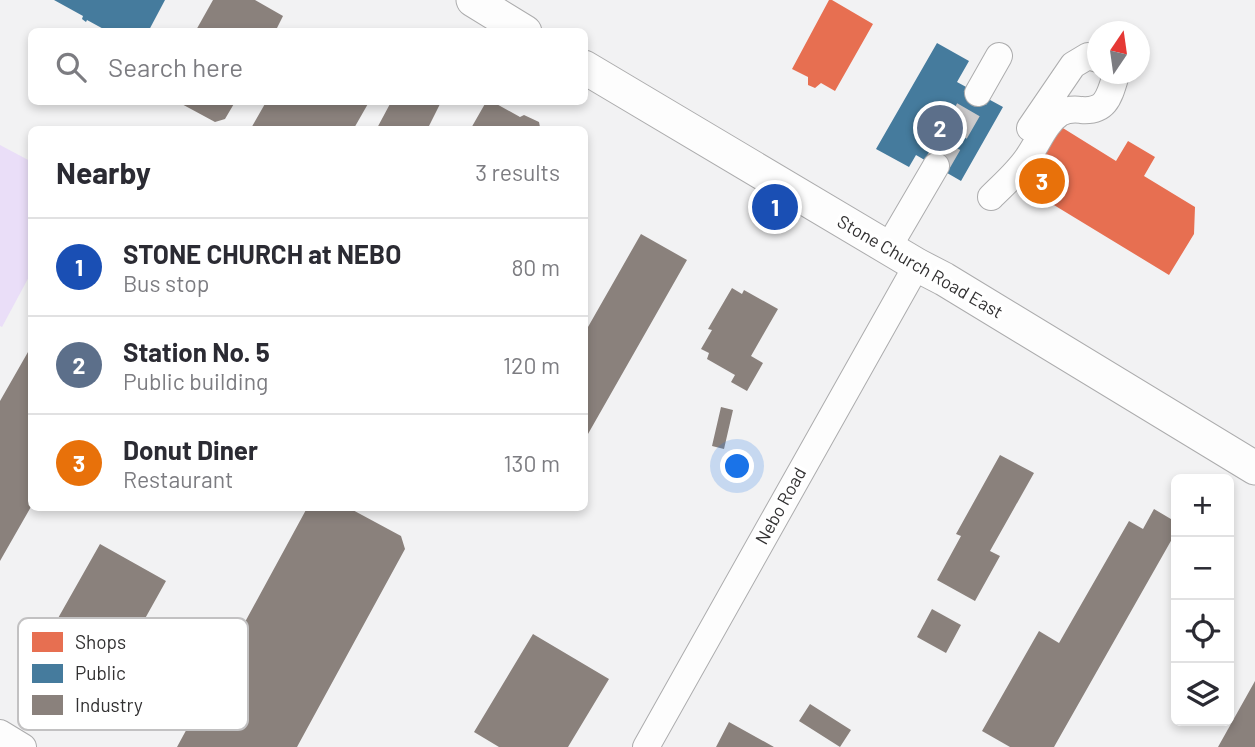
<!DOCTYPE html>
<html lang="en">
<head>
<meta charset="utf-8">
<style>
  :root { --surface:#fff; --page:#f2f2f3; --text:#2b2b33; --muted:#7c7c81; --line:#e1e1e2; --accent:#757576 }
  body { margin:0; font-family:Barlow,sans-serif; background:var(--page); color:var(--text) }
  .controls { position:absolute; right:21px; bottom:21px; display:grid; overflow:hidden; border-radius:10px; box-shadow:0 4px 10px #0003 }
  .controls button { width:63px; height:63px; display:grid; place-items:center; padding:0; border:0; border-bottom:2px solid var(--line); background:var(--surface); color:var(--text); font:35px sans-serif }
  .compass { position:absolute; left:1087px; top:21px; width:63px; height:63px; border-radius:50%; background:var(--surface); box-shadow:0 4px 10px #0003; rotate:13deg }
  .you { position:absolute; left:738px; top:467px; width:24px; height:24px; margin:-18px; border:5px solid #fff; border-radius:50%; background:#1a73e8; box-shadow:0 0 0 10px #1a73e833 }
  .badge { display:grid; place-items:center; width:46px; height:46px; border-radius:50%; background:var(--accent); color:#fff; font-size:23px; font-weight:700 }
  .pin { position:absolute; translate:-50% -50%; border:4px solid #fff; box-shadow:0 2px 7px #0006 }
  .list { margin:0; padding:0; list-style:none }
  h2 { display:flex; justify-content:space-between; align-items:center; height:91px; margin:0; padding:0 28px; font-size:30px }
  h2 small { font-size:23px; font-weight:400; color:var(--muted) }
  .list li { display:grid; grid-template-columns:46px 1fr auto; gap:21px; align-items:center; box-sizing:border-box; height:98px; padding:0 28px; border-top:2px solid var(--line) }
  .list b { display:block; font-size:26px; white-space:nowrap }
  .list p { margin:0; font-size:23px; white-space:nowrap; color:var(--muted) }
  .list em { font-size:23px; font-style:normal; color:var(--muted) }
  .icon { flex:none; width:38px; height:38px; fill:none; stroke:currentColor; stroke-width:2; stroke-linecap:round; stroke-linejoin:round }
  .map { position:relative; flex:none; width:1255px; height:747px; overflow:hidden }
  .search { position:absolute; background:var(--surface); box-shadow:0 4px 10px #0003; left:28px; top:28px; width:560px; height:77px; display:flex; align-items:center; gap:18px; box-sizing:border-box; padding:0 24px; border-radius:10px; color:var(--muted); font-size:26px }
  .panel { position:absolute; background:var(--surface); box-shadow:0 4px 10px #0003; left:28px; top:126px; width:560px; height:385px; border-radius:10px }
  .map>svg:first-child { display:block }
  .green { fill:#eadef8 }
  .shops { fill:#e76f51 }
  .public { fill:#457b9d }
  .industry { fill:#8a817c }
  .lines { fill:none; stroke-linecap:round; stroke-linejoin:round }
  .minor-tunnel { stroke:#cccbcc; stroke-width:26; stroke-dasharray:26 13; stroke-linecap:butt }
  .minor-casing { stroke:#acacad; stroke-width:28 }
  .major-casing { stroke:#acacad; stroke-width:35 }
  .minor { stroke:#fdfdfd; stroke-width:26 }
  .major { stroke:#fdfdfd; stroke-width:33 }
  .labels { text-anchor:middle; stroke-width:7; stroke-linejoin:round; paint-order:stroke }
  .street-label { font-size:18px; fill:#323132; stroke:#fff }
  .key { fill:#fff; stroke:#c2c1c2; stroke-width:2 }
  .key-label { font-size:19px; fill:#323132 }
</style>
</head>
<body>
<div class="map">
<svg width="1255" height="747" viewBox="0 0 1255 747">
  <rect width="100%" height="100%" fill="#f2f2f3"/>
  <path class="green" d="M0,145L32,162L31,273L2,327L0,326Z"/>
  <path class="shops" d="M829,0H832L873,24L835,91L821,83L815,88L808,85V77L792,69Z
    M1058,125L1116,161L1128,141L1155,157L1144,176L1195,207L1194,234L1169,275L1021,185Z"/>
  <path class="public" d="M54,0H165L148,32H109L87,20L86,22L82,19L83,16Z
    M937,43L969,61L957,82L1003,107L961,181L916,155L909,167L876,149Z"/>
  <path class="industry" d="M213,0H255L283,16L275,32H195Z
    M178,102H235L225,119L215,122Z
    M266,102H369L353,130H250Z
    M391,102H435L440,104L427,130H376Z
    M486,102H493L520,117L524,115L539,122L540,127L544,130H470Z
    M641,234L687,260L584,441V334Z
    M732,288L742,294L744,290L778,309L751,356L763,363L747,391L731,382L735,375L707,359L709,353L701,349L712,330L708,329Z
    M32,345V505L0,561V401Z
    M721,407L733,410L724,449L712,446Z
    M1000,455L1034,473L990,551L1000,556L975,601L937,580L961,536L956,534Z
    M307,508H349L401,536L405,549L297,747H177Z
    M1154,509L1176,522V532L1054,747H1010L982,731L1039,631L1059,643L1129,521L1143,529Z
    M100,544L166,581L90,717L23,680Z
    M932,609L961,625L946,653L917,637Z
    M533,634L609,679L568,747H499L474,732Z
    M1255,681V747H1218Z
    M810,704L851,730L840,747L799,721Z
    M729,722L774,747H716Z"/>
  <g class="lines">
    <path class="minor-tunnel" d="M936,166L978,93"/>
    <defs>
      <path id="minor" d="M978,93L999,56
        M1030,128L1073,65L1088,56L1098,59
        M991,197C1004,184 1018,172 1028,157C1038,143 1045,123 1060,113C1066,110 1074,109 1081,110C1105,112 1109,98 1115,78L1113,74
        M888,248L936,166
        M0,733L23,747
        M646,747L917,265"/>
      <path id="major" d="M473,0L525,32
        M584,67L917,265L944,279L1255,468"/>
    </defs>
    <use href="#minor" class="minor-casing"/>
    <use href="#major" class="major-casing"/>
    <use href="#minor" class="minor"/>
    <use href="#major" class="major"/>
  </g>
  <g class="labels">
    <g class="street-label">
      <text transform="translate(920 267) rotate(30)" y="6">Stone Church Road East</text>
      <text transform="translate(781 506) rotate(-61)" y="6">Nebo Road</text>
    </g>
  </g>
  <rect x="18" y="618" width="230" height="112" rx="10" class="key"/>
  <rect x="32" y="632" width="31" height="20" fill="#e76f51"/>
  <rect x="32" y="664" width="31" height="19" fill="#457b9d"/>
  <rect x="32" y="695" width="31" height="20" fill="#8a817c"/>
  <g class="key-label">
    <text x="75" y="649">Shops</text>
    <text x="75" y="680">Public</text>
    <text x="75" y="712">Industry</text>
  </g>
</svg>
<div class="controls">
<button>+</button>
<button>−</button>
<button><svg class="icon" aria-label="locate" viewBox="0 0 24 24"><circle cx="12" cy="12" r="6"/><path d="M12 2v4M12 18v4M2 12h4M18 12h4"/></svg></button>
<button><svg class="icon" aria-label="layers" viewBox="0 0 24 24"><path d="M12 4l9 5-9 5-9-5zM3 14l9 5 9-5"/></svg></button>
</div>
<svg class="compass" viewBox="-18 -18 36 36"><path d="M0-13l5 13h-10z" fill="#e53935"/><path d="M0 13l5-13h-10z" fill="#7c7c81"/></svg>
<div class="you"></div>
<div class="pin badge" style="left:775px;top:207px;background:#1a4fb4">1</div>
<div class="pin badge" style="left:940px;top:128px;background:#5c6f8a">2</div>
<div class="pin badge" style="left:1042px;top:181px;background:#e8710a">3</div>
<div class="search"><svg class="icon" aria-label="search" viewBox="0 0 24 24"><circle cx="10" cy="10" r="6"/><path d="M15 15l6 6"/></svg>Search here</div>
<section class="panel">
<h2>Nearby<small>3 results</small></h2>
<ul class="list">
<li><span class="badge" style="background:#1a4fb4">1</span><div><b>STONE CHURCH at NEBO</b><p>Bus stop</p></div><em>80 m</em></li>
<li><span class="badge" style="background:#5c6f8a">2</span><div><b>Station No. 5</b><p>Public building</p></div><em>120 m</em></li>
<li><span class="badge" style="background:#e8710a">3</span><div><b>Donut Diner</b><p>Restaurant</p></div><em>130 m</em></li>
</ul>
</section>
</div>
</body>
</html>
